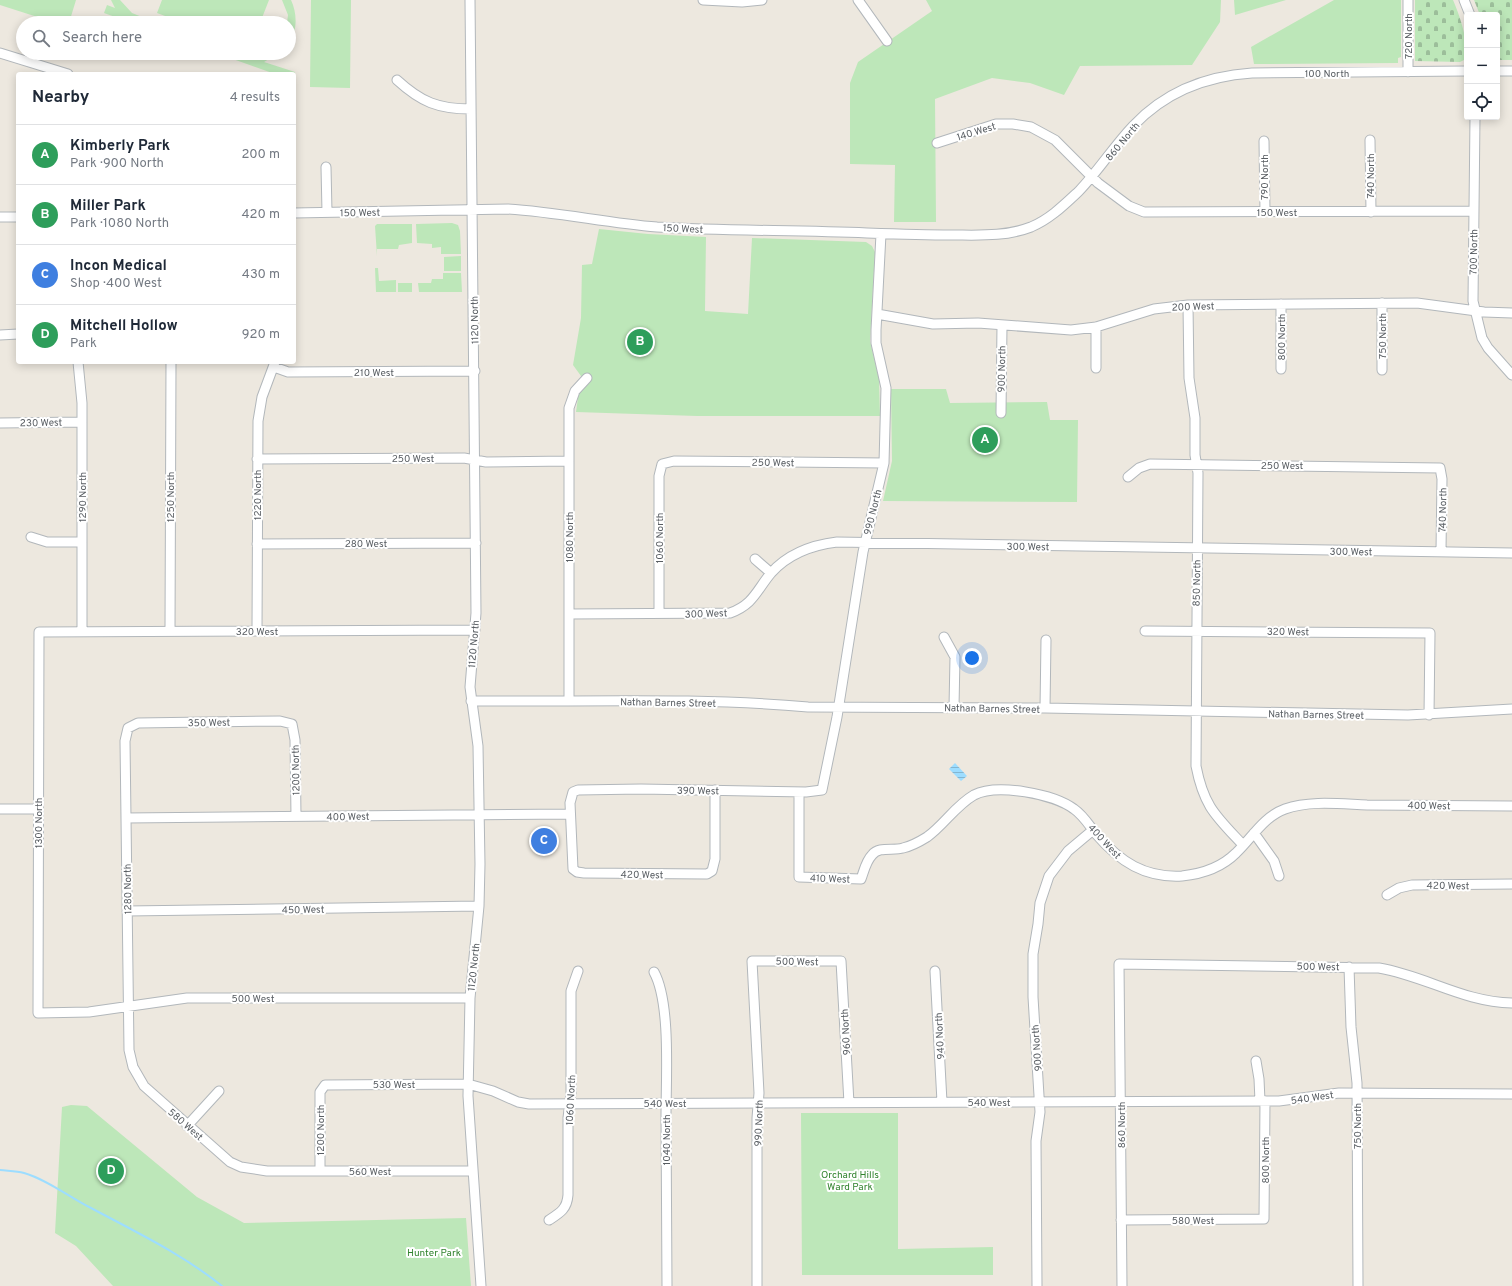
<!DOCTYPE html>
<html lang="en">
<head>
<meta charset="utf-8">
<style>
  :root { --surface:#fff; --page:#f2f2f3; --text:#1f2937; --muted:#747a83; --line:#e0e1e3; --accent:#2563eb }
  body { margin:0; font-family:Overpass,sans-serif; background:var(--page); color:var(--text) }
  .controls { position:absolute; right:12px; top:12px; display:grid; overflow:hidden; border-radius:4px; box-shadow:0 2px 10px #0003 }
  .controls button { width:36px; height:36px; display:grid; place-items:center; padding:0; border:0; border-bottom:1px solid var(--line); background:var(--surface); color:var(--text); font:20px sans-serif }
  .you { position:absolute; left:972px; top:658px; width:14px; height:14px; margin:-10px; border:3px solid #fff; border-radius:50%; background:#1a73e8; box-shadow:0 0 0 6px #1a73e833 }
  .badge { display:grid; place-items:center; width:26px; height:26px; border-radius:50%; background:var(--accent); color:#fff; font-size:13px; font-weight:700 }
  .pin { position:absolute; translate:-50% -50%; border:2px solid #fff; box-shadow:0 1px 4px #0006 }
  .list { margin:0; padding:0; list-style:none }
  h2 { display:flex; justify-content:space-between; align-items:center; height:52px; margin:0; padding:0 16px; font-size:17px }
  h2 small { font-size:13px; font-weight:400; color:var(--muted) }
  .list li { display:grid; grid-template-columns:26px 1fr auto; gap:12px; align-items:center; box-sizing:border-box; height:60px; padding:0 16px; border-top:1px solid var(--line) }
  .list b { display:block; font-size:15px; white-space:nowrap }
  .list p { margin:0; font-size:13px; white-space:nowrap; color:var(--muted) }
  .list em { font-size:13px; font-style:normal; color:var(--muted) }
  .icon { flex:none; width:22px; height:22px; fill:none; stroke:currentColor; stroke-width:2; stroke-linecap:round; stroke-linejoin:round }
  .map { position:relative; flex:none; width:1512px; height:1286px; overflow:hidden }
  .search { position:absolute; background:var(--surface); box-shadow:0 2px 10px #0003; left:16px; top:16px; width:280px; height:44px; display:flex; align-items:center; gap:10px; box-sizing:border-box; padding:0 14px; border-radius:22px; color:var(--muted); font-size:15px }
  .panel { position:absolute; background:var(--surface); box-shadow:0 2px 10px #0003; left:16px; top:72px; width:280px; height:292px; border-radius:4px }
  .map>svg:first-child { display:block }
  .green { fill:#bde7b9 }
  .cemetery { fill:url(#cemetery-stones) }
  .water { fill:url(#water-rules) }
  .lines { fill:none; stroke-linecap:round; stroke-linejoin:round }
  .stream { stroke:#9dddff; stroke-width:2 }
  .minor-casing { stroke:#b2b7bb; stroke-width:11 }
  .minor { stroke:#fff; stroke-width:9 }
  .labels { text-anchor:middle; stroke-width:4; stroke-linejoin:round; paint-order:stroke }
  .street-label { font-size:10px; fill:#585d62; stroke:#fff }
  .park-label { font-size:10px; fill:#31832e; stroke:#fff }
</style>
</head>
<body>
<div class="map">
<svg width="1512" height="1286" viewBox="0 0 1512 1286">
  <defs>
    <pattern id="cemetery-stones" width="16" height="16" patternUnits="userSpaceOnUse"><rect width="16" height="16" fill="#bde7b9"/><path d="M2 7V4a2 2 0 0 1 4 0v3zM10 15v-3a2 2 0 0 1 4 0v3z" fill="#9cbe9a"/></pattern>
    <pattern id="water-rules" width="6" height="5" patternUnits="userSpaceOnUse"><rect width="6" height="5" fill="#9dddff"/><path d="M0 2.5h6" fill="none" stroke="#83b6d2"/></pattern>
  </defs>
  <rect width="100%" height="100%" fill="#ede8df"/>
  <path class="green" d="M0,0H76L69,23H56L0,5Z
    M111,0H120L132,13L157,23H132L104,13L107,5L115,8Z
    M162,0H269L260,23H184L157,13Z
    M282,0H291C297,13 298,30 289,42V23H287L288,15Z
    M311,0H351L350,88L310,87Z
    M926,0H1221L1220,22L1192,65L1080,66L1064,95L1030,83L992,78L935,99L936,222H894L895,165L850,164V83L858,62L932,11Z
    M1234,0H1286L1235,15Z
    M1334,0H1401V57L1398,58V63L1254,64L1251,47Z
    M216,53L247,55L279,53L264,62L295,72L294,75L275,74Z
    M452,223L458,225L460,231L461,254H441V247L432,248V244L417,243L416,224Z
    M377,224H412V243L399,245L398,249H377V256L375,226Z
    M599,229L648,234L706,237L705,311L748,314L752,238L866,242L872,246L875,252L870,341L879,379L880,416H697L576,412L581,376L573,365L581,318L582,265L592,264Z
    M461,256V271H444V257Z
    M375,268H378L379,281L396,280V292H376Z
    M443,273H461L462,292H419L418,283H431L432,279H443Z
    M398,283H412V292H398Z
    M891,389H946L950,403L1047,402L1050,420H1078L1077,502L883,501L892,461Z
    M71,1105L87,1106L197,1197L244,1223L466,1218L471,1286H113L76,1246L55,1233L62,1107Z
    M801,1113H898V1249L993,1247V1275H802Z"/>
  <path class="cemetery" d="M1415,0H1453C1459,14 1471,46 1464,60L1460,62L1415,61Z
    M1474,0H1512V60H1497V15H1480Z"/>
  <path class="water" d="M955,763L967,776L961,781L949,769Z"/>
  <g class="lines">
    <path class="stream" d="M0,1170C8,1171 16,1171 24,1173C48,1180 69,1197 91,1208C136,1232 182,1254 222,1286"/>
    <defs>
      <path id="minor" d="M470,0L476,613L470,687L478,746L480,864L479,906L470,998L468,1096L481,1286
        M703,0L742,2L762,0
        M858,0L887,41
        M1464,0L1470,15
        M0,53L68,74
        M1497,71H1512
        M1408,72V0
        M397,80C421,102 438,109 471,109
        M1475,117L1473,301L1482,338L1488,348L1512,375
        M1370,140L1371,212
        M1264,141L1265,212
        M937,143L996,124H1013L1031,127L1055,140L1098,183L1129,206L1144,212L1473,211
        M326,167L327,212
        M294,213L508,209C558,212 607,223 657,227C727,231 797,230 867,233C895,234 923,235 951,235C978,235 1005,237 1031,227C1050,219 1064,205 1079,191C1099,170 1114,146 1133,126C1165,92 1206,76 1252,73L1467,71
        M0,217H18
        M1382,303V370
        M1281,304V369
        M1188,305L1189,378L1195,418V455L1198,473L1196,766C1204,807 1216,816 1243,845
        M877,314L933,324L978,323L1071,330L1096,327L1154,309L1188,305L1417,303L1484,312L1512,313
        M0,335L18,334
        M78,362L82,403V632
        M274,367L288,372L475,371
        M1096,368V327
        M1001,413L1002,325
        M0,423L82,422
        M257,459L464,458L486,462L569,461
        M1128,477L1139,468L1150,464L1440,468L1442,479L1441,551
        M31,537L47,542H82
        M257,544L476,543
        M755,559L771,573
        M659,613V476L662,464L674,461L884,463
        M569,614L730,613C754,604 756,591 771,573C788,554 812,545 837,542L1512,553
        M170,631L171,362
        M257,631L258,421L262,397L275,362
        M1145,631L1430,633L1429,715
        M944,637L955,657L954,707
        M471,701C583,702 697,697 808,707L1045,708L1408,715L1512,709
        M569,701V408L575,391L587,378
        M1045,708L1046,640
        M715,790V859L712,871L707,874L584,873L577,872L573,869L570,803L573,792L578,790L641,789L806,792L822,790L837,717L863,552L884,463L886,388L876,343V330L881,234
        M799,792V877L861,879C864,871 866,861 872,855C879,846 893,851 903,848C912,846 919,842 927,837C944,825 955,806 974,795C997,783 1054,794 1074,809C1083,815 1089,825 1096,834C1120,862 1145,878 1182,876C1201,874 1222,867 1236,853C1252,838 1263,817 1285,809C1310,800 1341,804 1367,805C1415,805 1464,806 1512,806
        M0,809H38
        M296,816L295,740L292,724L280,721L138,723L128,728L125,741L129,1050L133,1067L144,1086L230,1162L241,1167L267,1171H473
        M126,818L570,814
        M1254,833L1274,861L1279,876
        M1387,895L1399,888L1412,885L1512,884
        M127,911L479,906
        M1349,967L1351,1027L1357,1083L1358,1286
        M935,971L942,1102
        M654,972C671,1003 666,1079 666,1116C666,1173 667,1229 667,1286
        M470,998H187L89,1012L38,1013L39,632L475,630
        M1256,1061L1259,1079L1260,1101
        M187,1126L219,1091
        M320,1171V1092L325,1085L468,1084L493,1091L518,1102L529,1104L1279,1101L1339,1093L1512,1094
        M549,1220C560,1213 567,1209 568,1195V1118L571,1093V991L578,971
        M1121,1220L1264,1219L1265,1101
        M757,1286V1118L759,1093L752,961H841L849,1103
        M1037,1286L1036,1141L1040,1112L1033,997V954L1038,924L1040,903L1049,876L1068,851L1093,830
        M1122,1286L1119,964L1379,968C1426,976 1463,1002 1512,1003"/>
    </defs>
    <use href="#minor" class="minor-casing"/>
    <use href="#minor" class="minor"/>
  </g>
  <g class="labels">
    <g class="street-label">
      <text transform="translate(1408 36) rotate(-90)" y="4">720 North</text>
      <text x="1327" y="77">100 North</text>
      <text transform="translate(976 131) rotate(-17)" y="4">140 West</text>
      <text transform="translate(1122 141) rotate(-50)" y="4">860 North</text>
      <text transform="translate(1370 176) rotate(-90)" y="4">740 North</text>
      <text transform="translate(1264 177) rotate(-90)" y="4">790 North</text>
      <text transform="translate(360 212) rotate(-1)" y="4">150 West</text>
      <text x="1277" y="216">150 West</text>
      <text transform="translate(683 228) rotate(3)" y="4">150 West</text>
      <text transform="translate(1473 252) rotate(-89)" y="4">700 North</text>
      <text transform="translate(1193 306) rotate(-2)" y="4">200 West</text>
      <text transform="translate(474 320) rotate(-91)" y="4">1120 North</text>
      <text transform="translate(1382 336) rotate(-90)" y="4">750 North</text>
      <text transform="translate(1281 337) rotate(-90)" y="4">800 North</text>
      <text transform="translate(1001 369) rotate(-89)" y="4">900 North</text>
      <text x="374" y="376">210 West</text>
      <text transform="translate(41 422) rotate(-1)" y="4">230 West</text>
      <text x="413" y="462">250 West</text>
      <text transform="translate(773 462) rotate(1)" y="4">250 West</text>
      <text x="1282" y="469">250 West</text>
      <text transform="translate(257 495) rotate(-90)" y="4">1220 North</text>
      <text transform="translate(82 497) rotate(-90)" y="4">1290 North</text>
      <text transform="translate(170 497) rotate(-90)" y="4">1250 North</text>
      <text transform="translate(1442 510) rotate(-89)" y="4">740 North</text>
      <text transform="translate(872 512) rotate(-76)" y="4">990 North</text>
      <text transform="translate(569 537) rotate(-90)" y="4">1080 North</text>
      <text transform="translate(659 538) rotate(-90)" y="4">1060 North</text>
      <text x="366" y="547">280 West</text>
      <text transform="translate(1028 546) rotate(1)" y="4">300 West</text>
      <text transform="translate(1351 551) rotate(1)" y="4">300 West</text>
      <text transform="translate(1196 583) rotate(-89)" y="4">850 North</text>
      <text transform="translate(706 613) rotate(-2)" y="4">300 West</text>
      <text x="257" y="635">320 West</text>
      <text transform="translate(1288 631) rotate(1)" y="4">320 West</text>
      <text transform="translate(473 644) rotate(-85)" y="4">1120 North</text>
      <text transform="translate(668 702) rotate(1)" y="4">Nathan Barnes Street</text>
      <text transform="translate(992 708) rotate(1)" y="4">Nathan Barnes Street</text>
      <text transform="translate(1316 714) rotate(1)" y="4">Nathan Barnes Street</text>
      <text transform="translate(209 722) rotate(-1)" y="4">350 West</text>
      <text transform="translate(295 770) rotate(-91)" y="4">1200 North</text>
      <text transform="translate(698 790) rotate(1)" y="4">390 West</text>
      <text transform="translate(1429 805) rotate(1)" y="4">400 West</text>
      <text transform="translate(348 816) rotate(-1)" y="4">400 West</text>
      <text transform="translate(38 823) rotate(-90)" y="4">1300 North</text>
      <text transform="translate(1105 841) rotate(47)" y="4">400 West</text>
      <text transform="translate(642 874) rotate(1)" y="4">420 West</text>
      <text transform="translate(830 878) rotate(2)" y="4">410 West</text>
      <text transform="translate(1448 885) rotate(1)" y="4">420 West</text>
      <text transform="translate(127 889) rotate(-91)" y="4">1280 North</text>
      <text transform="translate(303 909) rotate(-1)" y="4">450 West</text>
      <text transform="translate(797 961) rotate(1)" y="4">500 West</text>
      <text transform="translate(1318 966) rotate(1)" y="4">500 West</text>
      <text transform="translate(473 967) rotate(-84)" y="4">1120 North</text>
      <text x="253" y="1002">500 West</text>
      <text transform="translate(845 1032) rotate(-93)" y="4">960 North</text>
      <text transform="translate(939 1036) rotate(-93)" y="4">940 North</text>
      <text transform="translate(1036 1048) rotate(-94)" y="4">900 North</text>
      <text x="394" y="1088">530 West</text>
      <text transform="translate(1312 1097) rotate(-8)" y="4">540 West</text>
      <text transform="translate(570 1100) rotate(-87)" y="4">1060 North</text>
      <text x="989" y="1106">540 West</text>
      <text x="665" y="1107">540 West</text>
      <text transform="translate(758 1123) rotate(-88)" y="4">990 North</text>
      <text transform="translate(186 1124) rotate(41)" y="4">580 West</text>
      <text transform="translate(1121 1125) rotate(-90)" y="4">860 North</text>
      <text transform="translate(1357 1126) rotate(-90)" y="4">750 North</text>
      <text transform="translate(320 1130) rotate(-90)" y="4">1200 North</text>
      <text transform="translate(666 1140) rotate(-90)" y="4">1040 North</text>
      <text transform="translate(1265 1160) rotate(-90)" y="4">800 North</text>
      <text x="370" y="1175">560 West</text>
      <text x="1193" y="1224">580 West</text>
    </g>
    <g class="park-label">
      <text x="850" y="1178">Orchard Hills<tspan x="850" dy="12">Ward Park</tspan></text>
      <text x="434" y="1256">Hunter Park</text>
    </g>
  </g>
</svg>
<div class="controls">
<button>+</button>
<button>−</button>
<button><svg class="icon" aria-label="locate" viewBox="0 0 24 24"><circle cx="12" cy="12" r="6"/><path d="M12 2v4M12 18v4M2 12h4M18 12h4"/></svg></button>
</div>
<div class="you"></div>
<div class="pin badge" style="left:985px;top:440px;background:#2e9e5b">A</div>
<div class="pin badge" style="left:640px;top:342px;background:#2e9e5b">B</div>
<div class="pin badge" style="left:544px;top:841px;background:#3f7fe0">C</div>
<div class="pin badge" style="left:111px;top:1171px;background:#2e9e5b">D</div>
<div class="search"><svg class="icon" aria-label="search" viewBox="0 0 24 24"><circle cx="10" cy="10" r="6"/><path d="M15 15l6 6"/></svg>Search here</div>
<section class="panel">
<h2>Nearby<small>4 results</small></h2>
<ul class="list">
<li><span class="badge" style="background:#2e9e5b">A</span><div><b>Kimberly Park</b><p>Park · 900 North</p></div><em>200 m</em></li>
<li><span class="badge" style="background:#2e9e5b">B</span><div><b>Miller Park</b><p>Park · 1080 North</p></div><em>420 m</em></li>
<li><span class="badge" style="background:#3f7fe0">C</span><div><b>Incon Medical</b><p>Shop · 400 West</p></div><em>430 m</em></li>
<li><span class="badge" style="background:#2e9e5b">D</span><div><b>Mitchell Hollow</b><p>Park</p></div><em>920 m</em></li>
</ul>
</section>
</div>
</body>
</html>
